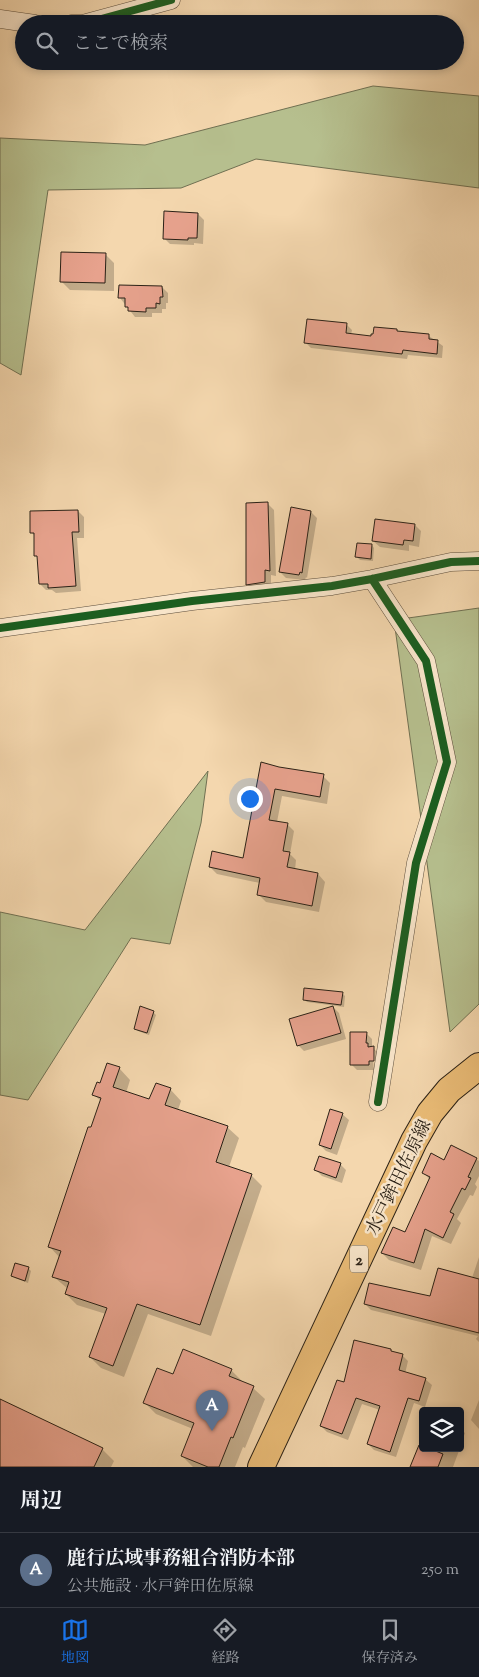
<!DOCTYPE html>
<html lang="ja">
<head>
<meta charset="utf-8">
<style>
  :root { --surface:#171b24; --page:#20242c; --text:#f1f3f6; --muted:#9ea1a6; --line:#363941; --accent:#1a73e8 }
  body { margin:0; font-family:"Sorts Mill Goudy","Noto Serif JP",serif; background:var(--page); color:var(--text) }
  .controls { position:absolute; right:15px; bottom:15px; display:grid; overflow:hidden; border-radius:5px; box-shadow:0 2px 8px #0003 }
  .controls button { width:45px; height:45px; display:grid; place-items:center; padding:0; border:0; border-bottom:1px solid var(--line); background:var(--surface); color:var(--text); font:25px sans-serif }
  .you { position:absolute; left:249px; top:798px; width:18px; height:18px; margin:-12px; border:4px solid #fff; border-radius:50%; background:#1a73e8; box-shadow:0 0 0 8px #1a73e833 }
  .badge { display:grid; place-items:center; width:32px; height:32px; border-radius:50%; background:var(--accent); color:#fff; font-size:16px; font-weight:700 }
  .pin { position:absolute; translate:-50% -41px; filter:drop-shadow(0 1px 2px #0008) }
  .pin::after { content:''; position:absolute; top:26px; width:18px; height:15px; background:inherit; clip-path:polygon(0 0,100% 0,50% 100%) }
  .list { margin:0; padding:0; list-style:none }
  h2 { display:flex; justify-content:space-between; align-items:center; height:65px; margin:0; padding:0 20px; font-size:21px }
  h2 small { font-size:16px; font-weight:400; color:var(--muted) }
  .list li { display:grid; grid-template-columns:32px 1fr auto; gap:15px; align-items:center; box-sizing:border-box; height:75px; padding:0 20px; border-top:1px solid var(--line) }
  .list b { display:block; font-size:19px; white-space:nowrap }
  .list p { margin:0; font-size:16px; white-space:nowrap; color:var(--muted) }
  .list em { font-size:16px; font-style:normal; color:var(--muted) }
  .icon { flex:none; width:28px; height:28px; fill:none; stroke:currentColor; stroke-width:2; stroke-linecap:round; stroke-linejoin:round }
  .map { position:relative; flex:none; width:479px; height:1467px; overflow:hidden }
  .search { position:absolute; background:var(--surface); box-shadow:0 2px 8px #0003; left:15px; right:15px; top:15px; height:55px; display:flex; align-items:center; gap:12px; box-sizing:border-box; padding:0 18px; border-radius:28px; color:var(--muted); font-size:19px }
  .sheet { height:140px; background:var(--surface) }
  nav { display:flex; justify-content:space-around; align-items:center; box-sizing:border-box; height:70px; border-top:1px solid var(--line); background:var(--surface); font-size:14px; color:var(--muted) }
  nav a { display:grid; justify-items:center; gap:2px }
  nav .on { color:var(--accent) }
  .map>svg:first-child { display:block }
  .green { fill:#b6bf8e; stroke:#707052 }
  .shadow { fill:#0003 }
  .building { fill:#e7a28d; stroke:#2a2116 }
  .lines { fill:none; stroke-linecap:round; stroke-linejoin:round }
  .street-casing { stroke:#5c4e3c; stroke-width:19 }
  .primary-casing { stroke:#2a2116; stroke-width:28 }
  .street { stroke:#f8e5ca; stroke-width:18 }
  .primary { stroke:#eabc77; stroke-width:26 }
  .cycleway-casing { stroke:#f8e5ca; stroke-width:11 }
  .cycleway { stroke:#1b5e20; stroke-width:8 }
  .labels { text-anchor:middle; stroke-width:5; stroke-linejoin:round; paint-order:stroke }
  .shield { fill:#f8e5ca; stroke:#685c4c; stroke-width:1 }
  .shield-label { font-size:16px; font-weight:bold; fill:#2a2116 }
  .street-label { font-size:18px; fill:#2a2116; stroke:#f8e5ca }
</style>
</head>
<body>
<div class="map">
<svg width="479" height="1467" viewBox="0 0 479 1467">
  <rect width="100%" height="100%" fill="#f4d7ae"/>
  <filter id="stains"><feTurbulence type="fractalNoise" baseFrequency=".004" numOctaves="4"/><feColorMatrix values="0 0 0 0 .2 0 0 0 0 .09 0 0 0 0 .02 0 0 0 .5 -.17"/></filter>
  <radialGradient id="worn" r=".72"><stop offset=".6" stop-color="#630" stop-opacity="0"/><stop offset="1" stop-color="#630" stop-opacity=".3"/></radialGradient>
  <path class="green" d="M373,86L479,96V188L256,159L181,188L48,190L21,375L0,363V138L145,145Z
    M479,608V1004L450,1032L394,620Z
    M208,771L201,823L170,944L131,938L28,1100L0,1095V912L85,930Z"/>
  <path class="shadow" d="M198,214L204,220L203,244L194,243V245L170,244L164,238Z
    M105,254L114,263V291L70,290L61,281Z
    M162,287L168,293V303H166V309H162V313H152V317H135L120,298Z
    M346,324L352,330L351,335L372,337L396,330L399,333L429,336L443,346L442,358L408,355L407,359L311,348L306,343Z
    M268,504L274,510L276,576L271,575V588L253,590L247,584Z
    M292,509L311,512L317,518L307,578L306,577L305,580L286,578L280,572Z
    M78,511L84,517V538H77L81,591L56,593L52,590H46L40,584L38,558L36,555L35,536L32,533Z
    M415,525L421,531L419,547L409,545V551L380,547L373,541Z
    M372,545L374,548L373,561L360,560L357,557Z
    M279,768L323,776L330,783L327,804L282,796L277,822L287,824L294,831L290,854L296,860L295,870L318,874L325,882L319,912L266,902L258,894L260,883L217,874L210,867L244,859Z
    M342,993L345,996L344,1007L307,1002L304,999Z
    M333,1007L339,1013L346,1039L304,1051L298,1045Z
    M153,1012L156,1015L149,1035L138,1031L135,1028Z
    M366,1033L372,1039V1048L379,1053L375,1066V1051L372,1049L374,1070H357L351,1064Z
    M119,1068L130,1080L126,1093L150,1101L170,1089L181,1101L178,1110L227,1127L239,1138L229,1167L251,1175L262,1186L211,1336L148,1314L124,1377L101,1368L90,1357L106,1314L77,1305L66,1294L68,1289L54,1277L60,1258L49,1246L101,1101L94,1095L101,1085Z
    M342,1114L349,1120L337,1155L326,1151L320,1145Z
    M476,1159L479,1161V1176L475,1184L477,1187L473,1196L470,1195L457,1219L461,1223L451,1244L432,1236L421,1270L389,1260L382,1253L406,1234L430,1180L423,1172L444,1161Z
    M340,1164L346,1170L342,1183L322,1176L316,1170Z
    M479,1257V1342L476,1339L478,1336L371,1310L365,1304L431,1298L472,1278Z
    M28,1268L31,1271L28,1283L15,1278L12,1276Z
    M391,1350L394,1353L402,1355L408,1361L405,1374L425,1379L432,1385L425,1407L414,1403L396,1457L374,1450L368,1444L380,1410L362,1404L348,1440L327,1432L321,1426L345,1384Z
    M231,1370L242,1381V1383L253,1388L265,1399L245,1448L243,1447L235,1467H193L182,1456L193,1429L156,1414L144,1402Z
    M479,1400V1429L471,1420Z
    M0,1401L102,1449L114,1461L111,1467H0Z
    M460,1429L465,1433L460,1446Z
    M423,1440V1448H460L453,1467H412Z"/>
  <path class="building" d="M164,211L198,213L197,238H188V240L163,239Z
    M61,252L106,253L105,283L60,282Z
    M119,285L162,286L163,297H160V304L156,303V308H146V312L128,311V307H125V298H118Z
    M307,319L347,323L346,333L371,336V334H373L374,327L397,329V331L429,334V339L438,340L437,354L403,350L402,354L304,343Z
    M268,502L270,571L265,570V582L246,585V503Z
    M291,507L311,511L302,573L300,572L299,575L279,572Z
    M78,510L79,532H72L76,586L48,588V584H39L37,556H34V533H30V511Z
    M375,519L415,524L413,541L404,540L403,545L372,541Z
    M357,543L372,544L371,559L355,557Z
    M261,762L279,767L324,774L320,797L275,789L269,820L288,823L283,851L290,852L287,867L318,873L312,906L257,895L260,878L209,867L212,851L243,858Z
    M304,988L343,992L341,1005L303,1000Z
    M140,1006L154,1011L147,1033L134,1029Z
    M333,1006L341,1033L297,1046L289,1019Z
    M350,1032H367L366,1043H368V1047L374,1046V1061H369V1065H350Z
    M107,1063L120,1067L113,1087L149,1099L156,1083L171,1088L165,1105L228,1126L216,1162L252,1174L200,1325L137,1304L113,1366L89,1357L107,1308L65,1294L69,1282L52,1277L61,1251L48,1247L88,1127H91L101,1098L92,1095L97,1082L100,1083Z
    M330,1109L343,1113L331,1149L319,1145Z
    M451,1145L477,1158L468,1177L471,1178L465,1190L462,1188L450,1212L454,1214L443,1238L425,1229L414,1263L381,1253L393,1227L405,1232L430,1177L422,1173L431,1153L444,1160Z
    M319,1156L341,1163L336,1178L314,1170Z
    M15,1263L29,1267L25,1281L11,1276Z
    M438,1268L479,1279V1333L364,1304L369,1283L430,1296Z
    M354,1340L391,1349V1351L403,1354L399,1370L426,1378L419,1401L408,1398L390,1452L367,1444L380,1406L356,1398L342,1434L320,1426L337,1380L344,1382Z
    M183,1349L232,1369L229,1376L254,1386L233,1438L231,1437L219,1467H208L181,1456L194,1423L143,1403L157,1368L173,1374Z
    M0,1399L103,1448L94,1467H0Z
    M419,1445L423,1446V1448H428L443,1454L438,1467H410Z"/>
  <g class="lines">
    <defs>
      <path id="street" d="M0,19L35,24
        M71,24H83L171,0
        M372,579L426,661L447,762L416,863L378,1102
        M0,628L192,601L332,586L372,579L451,562L479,561"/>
      <path id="primary" d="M261,1467L414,1141L430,1113L449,1090L479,1066"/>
    </defs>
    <use href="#street" class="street-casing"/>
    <use href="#primary" class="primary-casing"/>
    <use href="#street" class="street"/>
    <use href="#primary" class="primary"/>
    <defs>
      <path id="cycleway" d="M71,24H83L171,0
        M372,579L426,661L447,762L416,863L378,1102
        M0,628L192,601L332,586L372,579L451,562L479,561"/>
    </defs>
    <use href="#cycleway" class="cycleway-casing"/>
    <use href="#cycleway" class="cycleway"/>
  </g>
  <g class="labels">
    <rect class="shield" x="350" y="1245.5" width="18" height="27" rx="4"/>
    <g class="shield-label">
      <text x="359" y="1265">2</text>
    </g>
    <g class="street-label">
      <text transform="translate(398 1177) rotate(-64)" y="6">水戸鉾田佐原線</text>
    </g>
  </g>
  <rect width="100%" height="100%" filter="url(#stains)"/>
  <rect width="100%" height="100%" fill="url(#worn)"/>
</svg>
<div class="controls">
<button><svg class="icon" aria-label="layers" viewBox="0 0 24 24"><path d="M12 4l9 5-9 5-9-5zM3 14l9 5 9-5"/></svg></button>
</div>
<div class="you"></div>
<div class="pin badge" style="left:212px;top:1431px;background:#5c6f8a">A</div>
<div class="search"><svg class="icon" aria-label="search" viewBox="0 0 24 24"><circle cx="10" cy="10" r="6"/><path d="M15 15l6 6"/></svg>ここで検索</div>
</div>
<section class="sheet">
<h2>周辺<small></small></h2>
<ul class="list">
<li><span class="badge" style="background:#5c6f8a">A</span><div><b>鹿行広域事務組合消防本部</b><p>公共施設 · 水戸鉾田佐原線</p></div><em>250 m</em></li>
</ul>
</section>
<nav>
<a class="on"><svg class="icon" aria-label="map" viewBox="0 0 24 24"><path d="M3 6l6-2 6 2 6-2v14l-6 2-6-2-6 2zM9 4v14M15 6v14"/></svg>地図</a>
<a><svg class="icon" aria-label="directions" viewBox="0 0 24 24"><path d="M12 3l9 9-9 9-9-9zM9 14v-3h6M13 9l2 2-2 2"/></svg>経路</a>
<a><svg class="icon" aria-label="saved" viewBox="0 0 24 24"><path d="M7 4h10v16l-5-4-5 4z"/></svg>保存済み</a>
</nav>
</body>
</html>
